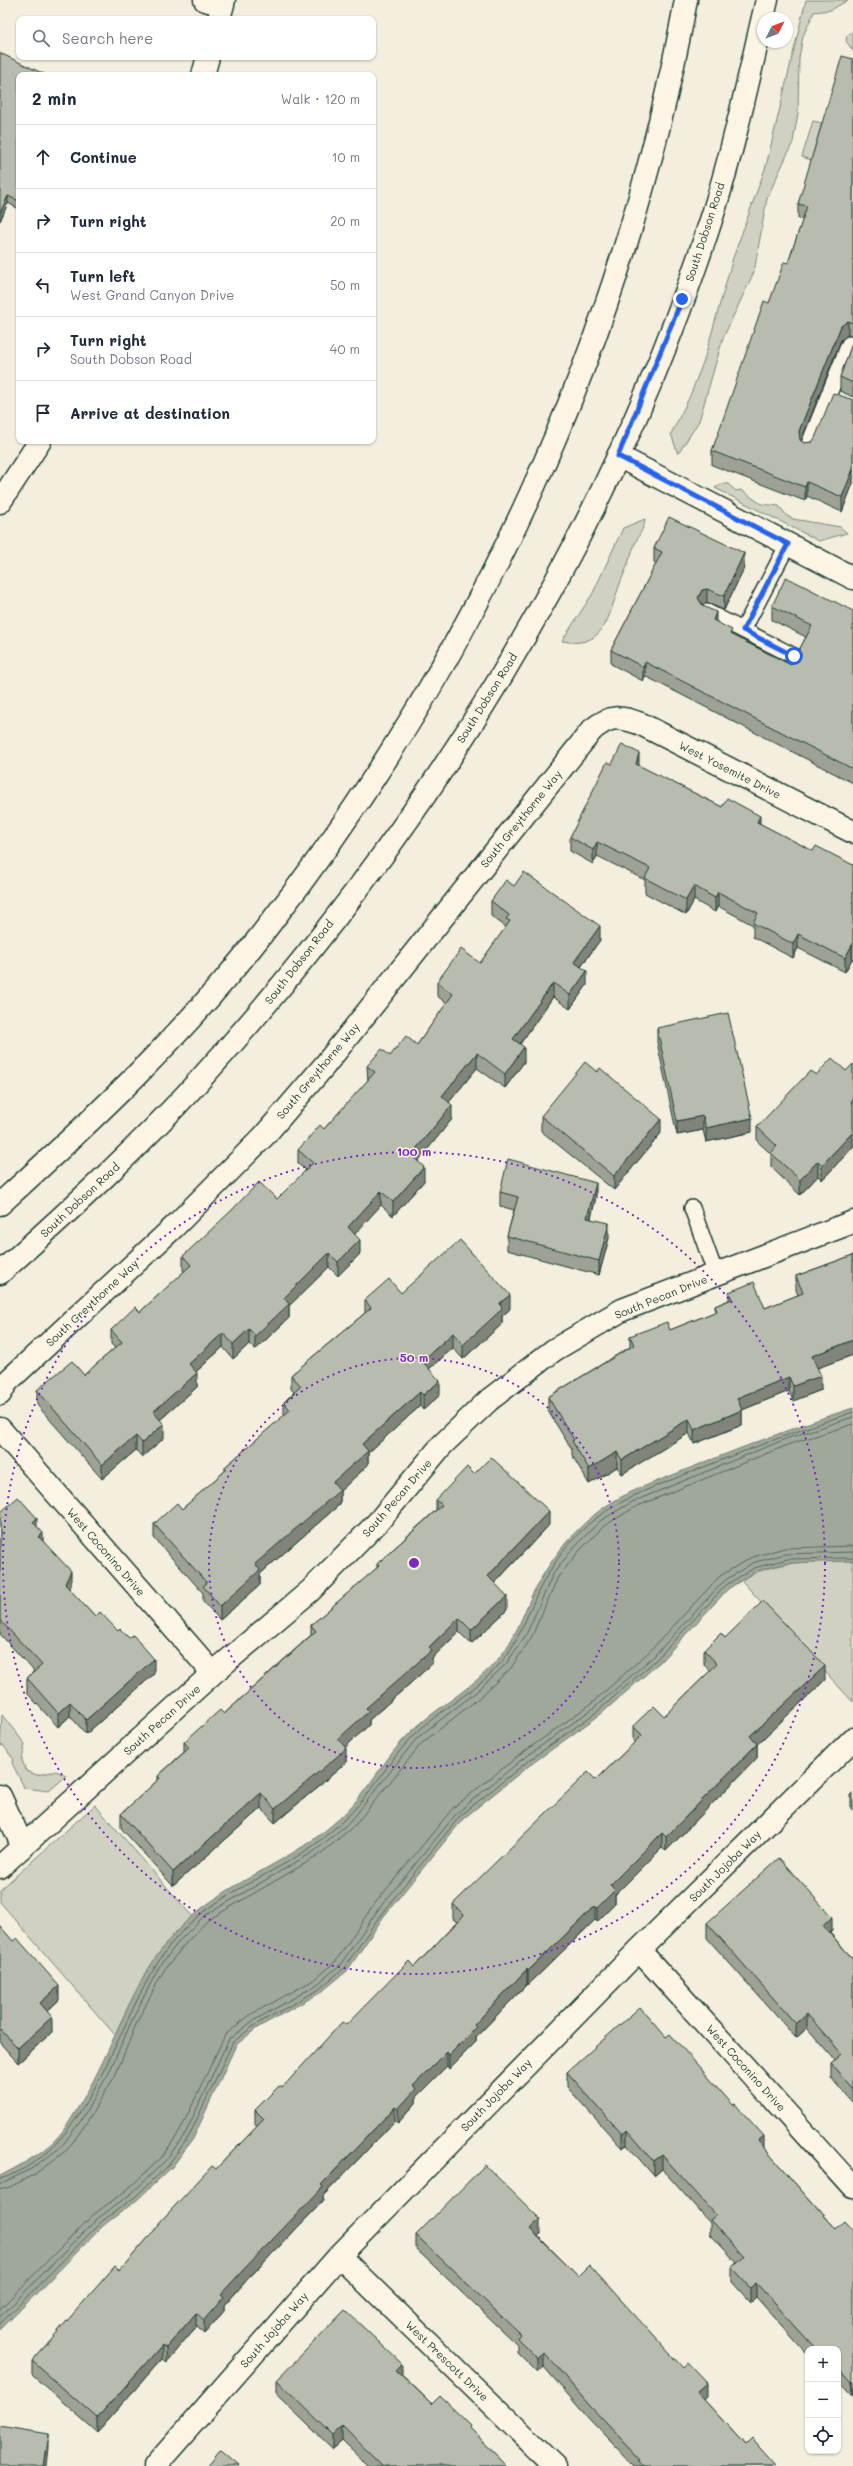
<!DOCTYPE html>
<html lang="en">
<head>
<meta charset="utf-8">
<style>
  :root { --surface:#fff; --page:#f2f2f3; --text:#1f2937; --muted:#747a83; --line:#e0e1e3 }
  body { margin:0; font-family:Mali,sans-serif; background:var(--page); color:var(--text) }
  .controls { position:absolute; right:12px; bottom:12px; display:grid; overflow:hidden; border-radius:8px; box-shadow:0 1px 3px #0004 }
  .controls button { width:36px; height:36px; display:grid; place-items:center; padding:0; border:0; border-bottom:1px solid var(--line); background:var(--surface); color:var(--text); font:20px sans-serif }
  .compass { position:absolute; left:757px; top:12px; width:36px; height:36px; border-radius:50%; background:var(--surface); box-shadow:0 1px 3px #0004; rotate:48deg }
  .stop { position:absolute; width:12px; height:12px; margin:-9px; border:3px solid #2563eb; border-radius:50%; background:#fff }
  .stop.end { background:#2563eb; border-color:#fff; box-shadow:0 1px 4px #0008 }
  .list { margin:0; padding:0; list-style:none }
  h2 { display:flex; justify-content:space-between; align-items:center; height:52px; margin:0; padding:0 16px; font-size:17px }
  h2 small { font-size:13px; font-weight:400; color:var(--muted) }
  .list li { display:grid; grid-template-columns:26px 1fr auto; gap:12px; align-items:center; box-sizing:border-box; height:64px; padding:0 16px; border-top:1px solid var(--line) }
  .list b { display:block; font-size:15px; white-space:nowrap }
  .list p { margin:0; font-size:13px; white-space:nowrap; color:var(--muted) }
  .list em { font-size:13px; font-style:normal; color:var(--muted) }
  .icon { flex:none; width:22px; height:22px; fill:none; stroke:currentColor; stroke-width:2; stroke-linecap:round; stroke-linejoin:round }
  .map { position:relative; flex:none; width:853px; height:2466px; overflow:hidden }
  .search { position:absolute; background:var(--surface); box-shadow:0 1px 3px #0004; left:16px; top:16px; width:360px; height:44px; display:flex; align-items:center; gap:10px; box-sizing:border-box; padding:0 14px; border-radius:8px; color:var(--muted); font-size:15px }
  .panel { position:absolute; background:var(--surface); box-shadow:0 1px 3px #0004; left:16px; top:72px; width:360px; height:372px; border-radius:8px }
  .map>svg:first-child { display:block }
  .green { fill:#d0d1c2; stroke:#78877b }
  .water { fill:#a0a89b; stroke:#6c7d72 }
  .lines { fill:none; stroke-linecap:round; stroke-linejoin:round }
  .shore { stroke:#53685d; stroke-width:1 }
  .service-casing { stroke:#1f3d34; stroke-width:18 }
  .minor-casing { stroke:#1f3d34; stroke-width:25 }
  .tertiary-casing { stroke:#1f3d34; stroke-width:25 }
  .service { stroke:#fcf5e5; stroke-width:15 }
  .minor { stroke:#fcf5e5; stroke-width:22 }
  .tertiary { stroke:#fcf5e5; stroke-width:22 }
  .wall { fill:#9ea296; stroke:#1f3d34 }
  .shaded-wall { fill:#81847a; stroke:#1f3d34 }
  .building { fill:#b8bcae; stroke:#1f3d34 }
  .route { stroke:#2563eb; stroke-width:5 }
  .ring { fill:none; stroke:#7b2cbf; stroke-width:2; stroke-dasharray:2 4 }
  .labels { text-anchor:middle; stroke-width:3; stroke-linejoin:round; paint-order:stroke }
  .street-label { font-size:11px; fill:#1f3d34; stroke:#fcf5e5 }
  .centre { fill:#7b2cbf; stroke:#fcf5e5; stroke-width:2 }
  .ring-label { font-size:12px; text-anchor:middle; font-weight:bold; fill:#7b2cbf; stroke:#fcf5e5; stroke-width:3; stroke-linejoin:round; paint-order:stroke }
</style>
</head>
<body>
<div class="map">
<svg width="853" height="2466" viewBox="0 0 853 2466">
  <rect width="100%" height="100%" fill="#f3eede"/>
  <filter id="ink" filterUnits="userSpaceOnUse"><feTurbulence type="fractalNoise" baseFrequency=".025" numOctaves="2"/><feDisplacementMap in="SourceGraphic" scale="8" xChannelSelector="R" yChannelSelector="G"/><feConvolveMatrix kernelMatrix="1 2 1 2 8 2 1 2 1" color-interpolation-filters="sRGB"/></filter>
  <g filter="url(#ink)">
    <path class="green" d="M806,0H848L831,10L814,12L803,36L799,58L798,113L793,142L767,198L754,272L723,338L699,421L678,454L671,434L690,396L704,360L733,258L766,166Z
      M853,31V51L846,41L847,36Z
      M813,121L822,123L811,160L802,157Z
      M722,484H728L736,491L741,490L761,504L779,506L787,516L793,519L840,527L847,533L819,541L715,488Z
      M645,519C645,527 639,534 636,542C631,553 628,565 623,576C609,607 610,651 562,641L593,593L623,528Z
      M838,1560L853,1561V1702L741,1580C772,1562 804,1562 838,1560Z
      M2,1715L25,1744L22,1760L26,1771L37,1775L56,1771L66,1776L49,1791L24,1788L23,1785L12,1763L14,1760L3,1745L0,1746Z
      M95,1805L192,1916C161,1947 132,1995 115,2035L0,1902V1890Z"/>
    <path class="water" d="M853,1408V1561L787,1563L756,1571L728,1589L660,1662L601,1714L526,1768L463,1819L384,1916L347,1971L320,1993L257,2028L236,2045L193,2139L172,2167L137,2200L104,2225L0,2330V2176C19,2166 40,2155 55,2140C66,2129 74,2114 82,2101C115,2046 131,1982 174,1934C221,1881 294,1864 344,1814C370,1789 386,1755 412,1731C440,1705 475,1687 499,1658C515,1639 522,1617 532,1595C547,1565 568,1536 594,1515C620,1493 654,1483 685,1470C741,1448 796,1426 853,1408Z"/>
    <g class="lines">
      <path class="shore" d="M0,2179C98,2149 115,2010 175,1939C212,1895 267,1878 313,1846C324,1838 335,1828 345,1819C371,1795 388,1761 413,1736C441,1708 480,1690 504,1659C518,1640 525,1621 534,1601C548,1569 571,1536 599,1516C627,1496 659,1485 691,1472C744,1451 798,1430 853,1412
        M0,2184L31,2169L61,2147L80,2122L109,2073L132,2020L159,1967L180,1940L204,1916L315,1851L351,1821L417,1738L475,1693L506,1664L526,1635L553,1574L575,1546L600,1521L632,1502L788,1438L853,1417
        M0,2190L8,2188L35,2174L68,2149L85,2125L115,2076L137,2022L164,1970L185,1944L208,1920L318,1856L355,1825L422,1743L479,1698L511,1668L531,1638L558,1577L580,1550L604,1526L635,1507L790,1444L853,1424
        M0,2309L93,2215L128,2189L161,2158L180,2131L225,2035L250,2015L312,1981L336,1961L372,1907L453,1808L517,1757L592,1703L650,1651L720,1576L750,1558L784,1548L853,1546
        M0,2317L97,2219L132,2193L165,2161L185,2134L229,2039L253,2021L315,1986L340,1965L377,1911L457,1813L520,1761L595,1707L654,1656L724,1581L752,1563L785,1554L853,1552
        M0,2324L101,2222L135,2197L169,2165L189,2136L233,2042L255,2025L318,1990L344,1968L381,1914L460,1816L523,1765L598,1711L657,1659L726,1585L754,1568L787,1559L853,1558"/>
      <defs>
        <path id="service" d="M807,449L849,344
          M707,612L794,656
          M743,630L788,544
          M692,1208L716,1275"/>
        <path id="minor" d="M205,0L223,5
          M219,19L224,0
          M203,75L208,57
          M618,456L853,578
          M0,502L40,441
          M0,1394L7,1382L175,1226L264,1136L325,1065L592,730C610,715 619,716 641,724L853,832
          M0,1429L213,1673
          M0,1796L23,1847
          M0,1867L213,1673L310,1591L378,1522L442,1445L489,1400L554,1350L622,1310L853,1222
          M639,1950L853,2187
          M339,2256L555,2466
          M155,2466L339,2256L639,1950L853,1739"/>
        <path id="tertiary" d="M0,1204C93,1120 185,1033 262,934C477,660 623,343 686,0
          M0,1273C68,1212 135,1151 197,1083C425,832 609,538 713,214C735,143 750,72 767,0"/>
      </defs>
      <use href="#service" class="service-casing"/>
      <use href="#minor" class="minor-casing"/>
      <use href="#tertiary" class="tertiary-casing"/>
      <use href="#service" class="service"/>
      <use href="#minor" class="minor"/>
      <use href="#tertiary" class="tertiary"/>
    </g>
    <path class="wall" d="M853,59V337L848,335L841,340L801,441L804,443L812,442L853,400V483L842,512L807,496L805,501L712,465V451L769,303L788,263L803,219L798,218V204Z
      M19,75V209L8,203L0,221Z
      M853,341V397L840,391V377Z
      M654,548L744,568L724,610L707,603L702,605L716,621L732,635L791,665L806,637L772,620V606L853,611V783L645,676L643,681L611,664V650L656,564L654,562Z
      M612,764L639,766L722,807L760,824L813,851L853,865V960L852,959L845,972L798,948L793,958L753,937V925L718,906L715,912L694,900L686,915L645,893V880L597,856L593,864L570,851V837Z
      M514,886L600,940L581,967L587,985L570,1009L553,997L520,1044L524,1062L505,1088L477,1068L449,1102L452,1119L418,1161L424,1181L393,1216L381,1205L354,1234L360,1254L338,1276L329,1267L289,1306V1318L255,1350L249,1344L233,1359L223,1347L196,1372L197,1387L160,1420L164,1438L142,1457L136,1450L102,1479L37,1405V1390L84,1375L115,1348L111,1344V1330L140,1312L184,1272L183,1270V1256L277,1199L306,1170L298,1164V1150L324,1129L368,1081L367,1066L390,1056L417,1045L447,1003L437,996V982L480,963L506,927L491,916V901Z
      M657,1028L752,1132L706,1142L703,1130L677,1135L657,1042Z
      M853,1064V1147L822,1180L818,1176L800,1195L771,1167V1154L757,1141V1127L816,1075L846,1071Z
      M597,1072L661,1133L614,1190L541,1131V1116Z
      M500,1192L596,1197L591,1218L609,1238L599,1275L507,1250V1236L514,1210L500,1206Z
      M853,1255V1355L817,1368L821,1390L793,1401L789,1391L742,1410V1425L694,1444L689,1433L622,1474L617,1467L589,1484L572,1455V1450L548,1411V1397L630,1347V1336L670,1330L715,1312V1306L729,1300V1292L765,1308L798,1295L796,1290V1276Z
      M401,1293L510,1309L502,1316V1324L463,1359L453,1348L429,1369L440,1395L423,1410L420,1406L368,1453V1465L340,1491V1504L260,1574V1585L220,1620L203,1601V1593L154,1538V1524L182,1509L225,1471V1467L284,1416V1402L294,1392L291,1389V1375L365,1313V1300Z
      M474,1474L549,1525L495,1583L507,1610L471,1644L459,1632L432,1658V1664L369,1720V1725L345,1747L346,1762L340,1768L275,1823L261,1808L173,1886L121,1828V1814L158,1780V1776L184,1752V1742L224,1714L311,1635V1625L377,1568V1564L436,1510V1500Z
      M0,1511L37,1527L43,1541L71,1585L69,1589L95,1617L154,1674L86,1734L70,1716L58,1727L27,1693V1678L34,1671L0,1634Z
      M725,1638L825,1680L757,1744V1758L666,1851L662,1848L615,1895V1904L597,1922L595,1920L528,1985L527,1984L476,2037V2042L449,2069L447,2066L416,2097V2103L398,2123L395,2121L323,2196V2201L246,2281L224,2306V2311L204,2334L196,2327L166,2362L162,2359L97,2432L32,2375V2361L120,2270L159,2226V2223L216,2169L257,2127L255,2124V2110L282,2088L346,2025L414,1967L457,1922L453,1919V1904L596,1780L635,1742L633,1741V1726L664,1716L710,1671L704,1664V1650Z
      M853,1793V1810L851,1809V1794Z
      M707,1923L832,1931L830,1933L853,1959V2103L831,2078V2064L835,2060L807,2028L796,2038L707,1938Z
      M0,1926L59,2000L47,2011L52,2032L18,2063L0,2043Z
      M567,2072L764,2148L835,2229L853,2231L852,2396L838,2381V2349H808V2355L756,2297L750,2302L732,2282V2268L737,2263L710,2234V2223L662,2169L654,2176L627,2145L622,2148L567,2087Z
      M540,2234L538,2236L578,2276L707,2397L704,2400L745,2445L777,2466H634L589,2419L544,2367L538,2373L517,2352V2345L416,2249V2235Z
      M402,2375L432,2404L471,2430L507,2466H368L342,2441L333,2449L277,2395V2380Z"/>
    <path class="shaded-wall" d="M8,196V203L0,221V213Z
      M848,321V335L841,340L799,446V431L841,326Z
      M853,469V483L842,512V497Z
      M807,482V496L805,501V487Z
      M744,553V568L724,610V596Z
      M707,589V603L702,605L698,598L702,590Z
      M716,612V627L713,620Z
      M645,662V676L643,681V667Z
      M639,753V767L636,764Z
      M760,816V830L757,822Z
      M597,842V856L593,864V850Z
      M694,886V900L686,915V900Z
      M718,892V906L715,912V898Z
      M600,926V940L574,976V962Z
      M798,934V948L793,958V944Z
      M852,945V959L845,972V958Z
      M587,971V985L570,1009V995Z
      M553,983V997L513,1054V1039Z
      M524,1047V1062L505,1088V1074Z
      M477,1053V1068L442,1111V1096Z
      M452,1105V1119L411,1170V1155Z
      M703,1116V1130L677,1135V1121Z
      M752,1118V1132L706,1142V1128Z
      M661,1119V1133L614,1190V1176Z
      M853,1132V1147L822,1180V1165Z
      M818,1161V1176L800,1195V1180Z
      M424,1167V1181L393,1216V1202Z
      M596,1183V1197L587,1232V1218Z
      M381,1191V1205L348,1242V1227Z
      M609,1223V1238L599,1275V1261Z
      M360,1240V1254L338,1276V1262Z
      M329,1253V1267L289,1306V1318L255,1350V1336L284,1298Z
      M510,1295V1309L502,1316V1324L463,1359V1345L500,1303Z
      M249,1329V1344L233,1359V1344Z
      M223,1333V1347L189,1378V1364Z
      M453,1333V1348L422,1375V1361Z
      M853,1340V1355L812,1370V1356Z
      M197,1373V1387L153,1426V1412Z
      M821,1376V1390L793,1401V1386Z
      M789,1377V1391L737,1412V1398Z
      M440,1381V1395L423,1410V1395Z
      M420,1392V1406L368,1453V1465L340,1491V1504L260,1574V1585L220,1620V1606L255,1564L333,1482L362,1444Z
      M742,1410V1425L694,1444V1430Z
      M689,1419V1433L622,1474V1460Z
      M164,1424V1438L142,1457V1443Z
      M136,1436V1450L102,1479V1465Z
      M617,1452V1467L589,1484V1469Z
      M549,1511V1525L488,1590V1576Z
      M37,1518V1532L33,1522Z
      M43,1533V1547L39,1537Z
      M71,1571V1585L65,1599V1584Z
      M507,1596V1610L471,1644V1630Z
      M459,1618V1632L432,1658V1664L369,1720V1725L338,1754V1739L366,1708Z
      M154,1659V1674L86,1734V1720Z
      M825,1666V1680L750,1751V1736Z
      M70,1702V1716L58,1727V1713Z
      M757,1744V1758L666,1851V1837Z
      M346,1748V1762L340,1768L275,1823V1809Z
      M261,1793V1808L173,1886V1872Z
      M662,1833V1848L615,1895V1904L597,1922V1908L610,1885Z
      M595,1906V1920L528,1985V1971Z
      M832,1917V1931L823,1940V1926Z
      M527,1969V1984L476,2037V2042L449,2069V2055L474,2025Z
      M59,1986V2000L40,2018V2003Z
      M807,2014V2028L796,2038V2024Z
      M52,2017V2032L18,2063V2048Z
      M447,2052V2066L416,2097V2103L398,2123V2109L413,2086Z
      M395,2107V2121L323,2196V2201L246,2281L224,2306V2311L204,2334V2320L221,2294L321,2185Z
      M627,2130V2145L622,2148V2134Z
      M764,2136V2150L758,2141Z
      M662,2155V2169L654,2176V2161Z
      M540,2219V2234L530,2243V2229Z
      M756,2283V2297L750,2302V2288Z
      M196,2313V2327L166,2362V2348Z
      M162,2345V2359L97,2432V2418Z
      M544,2352V2367L538,2373V2359Z
      M402,2364V2378L396,2370Z
      M853,2381V2395L852,2396V2382Z
      M707,2383V2397L697,2406V2392Z
      M342,2426V2441L333,2449V2435Z
      M49,2434V2448L47,2466H44Z"/>
    <path class="building" d="M0,53L46,75H19V201L8,196L0,213Z
      M842,56L853,59V323L848,321L841,326L799,431L800,440L804,443L812,442L815,438L833,393L853,400V469L842,497L807,482L805,487L712,451L764,301L769,303L784,262L788,263L807,206L798,204Z
      M853,341V383L840,377Z
      M669,517L744,553L724,596L707,589L702,590L698,598L703,606L716,612L713,620L732,630L730,634L791,665L812,626L772,606L786,577L853,611V769L645,662L643,667L611,650L662,552L654,548Z
      M622,744L639,753L636,764L722,807L727,798L760,816L757,822L813,851L816,846L853,865V945H852L845,958L798,934L793,944L753,923L758,913L718,892L715,898L694,886L686,900L645,878L650,868L597,842L593,850L570,837L607,762L612,764Z
      M524,872L600,926L574,962L587,971L570,995L553,983L513,1039L524,1047L505,1074L477,1053L442,1096L452,1105L411,1155L424,1167L393,1202L381,1191L348,1227L360,1240L338,1262L329,1253L284,1298L289,1304L255,1336L249,1329L233,1344L223,1333L189,1364L197,1373L153,1412L164,1424L142,1443L136,1436L102,1465L37,1390L72,1361L84,1375L122,1342L111,1330L135,1307L140,1312L191,1265L183,1256L230,1212L259,1182L277,1199L313,1163L298,1150L320,1125L324,1129L375,1072L367,1066L382,1049L390,1056L406,1036L417,1045L453,994L437,982L461,949L480,963L510,921L506,919L509,915L491,901L506,880L514,886Z
      M728,1013L752,1118L706,1128L703,1116L677,1121L657,1028Z
      M832,1058L846,1071L853,1064V1099L851,1102L853,1104V1132L822,1165L818,1161L800,1180L771,1153L777,1146L757,1127L810,1071L816,1075Z
      M585,1062L597,1072L600,1068L661,1119L614,1176L541,1116Z
      M508,1159L596,1183L587,1218L609,1223L599,1261L507,1236L518,1197L500,1192Z
      M460,1240L510,1295L500,1303L502,1309L463,1345L453,1333L422,1361L440,1381L423,1395L420,1392L362,1444L368,1451L333,1482L340,1490L255,1564L260,1570L220,1606L203,1586L207,1583L154,1524L177,1503L182,1509L227,1469L225,1467L290,1410L284,1402L301,1386L291,1375L371,1308L365,1300L389,1279L401,1293Z
      M853,1255V1340L812,1356L821,1376L793,1386L789,1377L737,1398L742,1410L694,1430L689,1419L622,1460L617,1452L589,1469L572,1441L574,1440L548,1397L634,1345L630,1336L667,1322L670,1330L717,1311L715,1306L732,1299L729,1292L754,1282L765,1308L803,1293L796,1276Z
      M491,1457L549,1511L488,1576L507,1596L471,1630L459,1618L429,1647L432,1650L366,1708L369,1711L338,1739L346,1748L340,1754L275,1809L261,1793L173,1872L121,1814L160,1778L158,1776L189,1748L184,1742L220,1710L224,1714L316,1631L311,1625L379,1566L377,1564L442,1505L436,1500L467,1467L474,1474Z
      M18,1497L37,1518L33,1522L43,1533L39,1537L71,1571L65,1584L95,1617L100,1612L118,1631L120,1629L129,1638L133,1635L154,1659L86,1720L70,1702L58,1713L27,1678L42,1665L0,1620V1511L1,1512Z
      M763,1601L825,1666L750,1736L757,1744L666,1837L662,1833L610,1885L615,1890L597,1908L595,1906L528,1971L527,1969L474,2025L476,2028L449,2055L447,2052L413,2086L416,2089L398,2109L395,2107L321,2185L323,2187L246,2267L221,2294L224,2297L204,2320L196,2313L166,2348L162,2345L97,2418L32,2361L115,2266L120,2270L160,2224L159,2223L212,2166L216,2169L264,2119L255,2110L279,2086L282,2088L342,2022L346,2025L409,1961L414,1967L464,1915L453,1904L588,1772L596,1780L642,1735L633,1726L654,1706L664,1716L717,1664L704,1650L721,1633L725,1638Z
      M779,1858L832,1917L823,1926L853,1959V2089L831,2064L842,2054L807,2014L796,2024L707,1923Z
      M0,1926L13,1941L17,1938L59,1986L40,2003L52,2017L18,2048L0,2029Z
      M640,2007L666,2037L670,2034L733,2105L735,2104L764,2136L758,2141L835,2229L844,2221L853,2231V2381L852,2382L838,2366V2349H822L821,2348L820,2349H816L756,2283L750,2288L732,2268L744,2257L710,2220L716,2215L662,2155L654,2161L627,2130L622,2134L567,2072Z
      M485,2165L540,2219L530,2229L578,2276L589,2265L683,2368L688,2363L707,2383L697,2392L745,2445L752,2438L777,2466H643L638,2460L640,2459L589,2405L544,2352L538,2359L517,2338L520,2334L416,2235Z
      M345,2310L402,2364L396,2370L432,2404L440,2396L471,2426L470,2428L507,2466H383L342,2426L333,2435L277,2380Z
      M0,2426L49,2434L44,2466H0Z
      M220,2450L239,2466H207Z"/>
  </g>
  <g class="lines" filter="url(#ink)">
    <path class="route" d="M682,299L618,456L788,544L743,630L794,656"/>
  </g>
  <g class="ring">
    <circle cx="414" cy="1563" r="205"/>
    <circle cx="414" cy="1563" r="411"/>
  </g>
  <g class="labels">
    <g class="street-label">
      <text transform="translate(705 232) rotate(-72)" y="4">South Dobson Road</text>
      <text transform="translate(487 698) rotate(-58)" y="4">South Dobson Road</text>
      <text transform="translate(730 770) rotate(27)" y="4">West Yosemite Drive</text>
      <text transform="translate(521 819) rotate(-51)" y="4">South Greythorne Way</text>
      <text transform="translate(299 962) rotate(-52)" y="4">South Dobson Road</text>
      <text transform="translate(318 1071) rotate(-50)" y="4">South Greythorne Way</text>
      <text transform="translate(80 1200) rotate(-43)" y="4">South Dobson Road</text>
      <text transform="translate(661 1297) rotate(-22)" y="4">South Pecan Drive</text>
      <text transform="translate(92 1303) rotate(-43)" y="4">South Greythorne Way</text>
      <text transform="translate(397 1498) rotate(-49)" y="4">South Pecan Drive</text>
      <text transform="translate(106 1552) rotate(49)" y="4">West Coconino Drive</text>
      <text transform="translate(162 1720) rotate(-42)" y="4">South Pecan Drive</text>
      <text transform="translate(725 1866) rotate(-45)" y="4">South Jojoba Way</text>
      <text transform="translate(746 2068) rotate(48)" y="4">West Coconino Drive</text>
      <text transform="translate(496 2095) rotate(-46)" y="4">South Jojoba Way</text>
      <text transform="translate(274 2330) rotate(-49)" y="4">South Jojoba Way</text>
      <text transform="translate(447 2361) rotate(44)" y="4">West Prescott Drive</text>
    </g>
  </g>
  <circle cx="414" cy="1563" r="6" class="centre"/>
  <g class="ring-label">
    <text x="414" y="1156">100 m</text>
    <text x="414" y="1362">50 m</text>
  </g>
</svg>
<div class="controls">
<button>+</button>
<button>−</button>
<button><svg class="icon" aria-label="locate" viewBox="0 0 24 24"><circle cx="12" cy="12" r="6"/><path d="M12 2v4M12 18v4M2 12h4M18 12h4"/></svg></button>
</div>
<svg class="compass" viewBox="-18 -18 36 36"><path d="M0-13l5 13h-10z" fill="#e53935"/><path d="M0 13l5-13h-10z" fill="#747a83"/></svg>
<div class="stop" style="left:794px;top:656px"></div>
<div class="stop end" style="left:682px;top:299px"></div>
<div class="search"><svg class="icon" aria-label="search" viewBox="0 0 24 24"><circle cx="10" cy="10" r="6"/><path d="M15 15l6 6"/></svg>Search here</div>
<section class="panel">
<h2>2 min<small>Walk · 120 m</small></h2>
<ul class="list">
<li><svg class="icon" aria-label="ahead" viewBox="0 0 24 24"><path d="M12 20V5M6 11l6-6 6 6"/></svg><div><b>Continue</b></div><em>10 m</em></li>
<li><svg class="icon" aria-label="right" viewBox="0 0 24 24"><path d="M7 20v-9h11M14 6l5 5-5 5"/></svg><div><b>Turn right</b></div><em>20 m</em></li>
<li><svg class="icon" aria-label="left" viewBox="0 0 24 24"><path d="M17 20v-9H6M10 6l-5 5 5 5"/></svg><div><b>Turn left</b><p>West Grand Canyon Drive</p></div><em>50 m</em></li>
<li><svg class="icon" aria-label="right" viewBox="0 0 24 24"><path d="M7 20v-9h11M14 6l5 5-5 5"/></svg><div><b>Turn right</b><p>South Dobson Road</p></div><em>40 m</em></li>
<li><svg class="icon" aria-label="arrive" viewBox="0 0 24 24"><path d="M6 21V4h12l-3 4 3 4H6"/></svg><div><b>Arrive at destination</b></div></li>
</ul>
</section>
</div>
</body>
</html>
